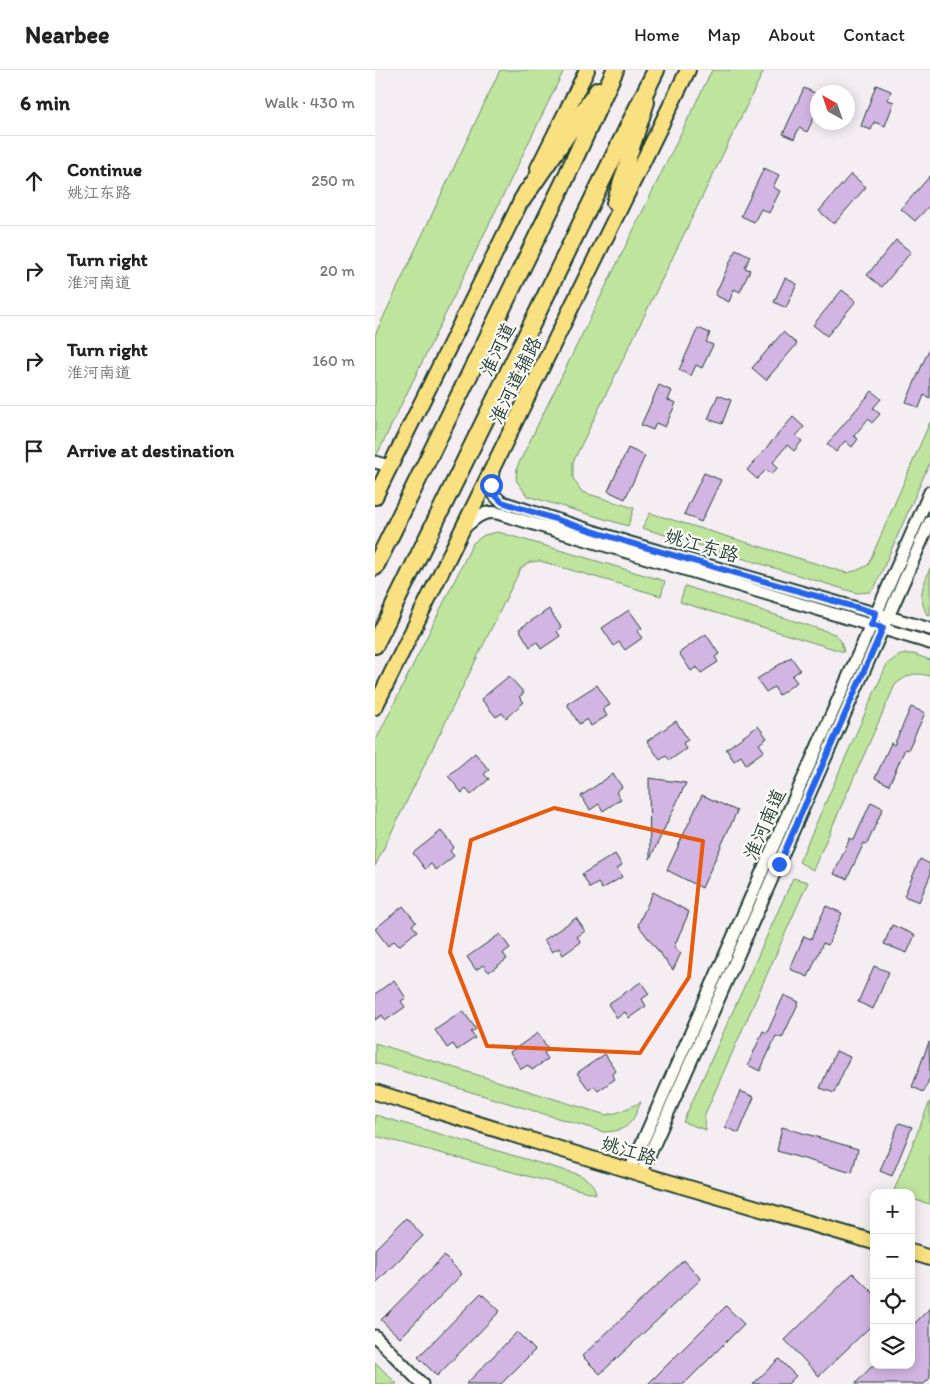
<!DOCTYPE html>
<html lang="en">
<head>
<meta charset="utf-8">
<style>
  :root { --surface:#fff; --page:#f6f6f6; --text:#222; --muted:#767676; --line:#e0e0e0 }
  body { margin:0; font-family:Itim,"LXGW WenKai TC",sans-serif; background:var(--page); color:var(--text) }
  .controls { position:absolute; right:15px; bottom:15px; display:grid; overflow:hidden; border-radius:10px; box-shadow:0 2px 12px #0003 }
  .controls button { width:45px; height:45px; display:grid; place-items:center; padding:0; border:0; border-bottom:1px solid var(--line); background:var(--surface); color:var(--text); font:25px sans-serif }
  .compass { position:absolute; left:435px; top:15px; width:45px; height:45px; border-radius:50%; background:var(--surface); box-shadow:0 2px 12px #0003; rotate:320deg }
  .stop { position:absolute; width:15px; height:15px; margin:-11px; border:4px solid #2563eb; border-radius:50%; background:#fff }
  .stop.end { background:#2563eb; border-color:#fff; box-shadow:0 1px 5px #0008 }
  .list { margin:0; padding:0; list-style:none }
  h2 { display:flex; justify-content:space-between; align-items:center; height:65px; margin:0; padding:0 20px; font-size:21px }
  h2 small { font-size:16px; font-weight:400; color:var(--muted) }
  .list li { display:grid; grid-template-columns:32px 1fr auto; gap:15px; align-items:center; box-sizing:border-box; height:90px; padding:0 20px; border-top:1px solid var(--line) }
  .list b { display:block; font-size:19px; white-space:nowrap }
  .list p { margin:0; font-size:16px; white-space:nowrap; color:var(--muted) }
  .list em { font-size:16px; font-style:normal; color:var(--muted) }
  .icon { flex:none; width:28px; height:28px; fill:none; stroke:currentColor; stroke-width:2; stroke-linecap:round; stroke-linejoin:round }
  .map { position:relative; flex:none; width:555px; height:1314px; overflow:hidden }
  header { display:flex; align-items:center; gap:30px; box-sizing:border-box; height:70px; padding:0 25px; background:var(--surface); border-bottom:1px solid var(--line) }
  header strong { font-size:24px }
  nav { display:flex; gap:28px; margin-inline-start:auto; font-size:18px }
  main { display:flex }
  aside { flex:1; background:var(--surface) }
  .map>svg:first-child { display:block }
  .green { fill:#bfe49e; stroke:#6f9069 }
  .building { fill:#d2b5e2; stroke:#1f3d34 }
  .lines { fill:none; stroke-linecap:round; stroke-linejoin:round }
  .minor-casing { stroke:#1f3d34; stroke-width:15 }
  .major-casing { stroke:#1f3d34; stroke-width:18 }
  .highway-casing { stroke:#1f3d34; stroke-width:20 }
  .minor { stroke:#fdfcf7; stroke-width:11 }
  .major { stroke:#f9e181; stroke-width:14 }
  .highway { stroke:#f9e181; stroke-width:16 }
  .route { stroke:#2563eb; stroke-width:6 }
  .marked { fill:none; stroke:#e8590c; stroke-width:4; stroke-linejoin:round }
  .labels { text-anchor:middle; stroke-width:4.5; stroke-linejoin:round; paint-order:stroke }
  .street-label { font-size:19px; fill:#1f3d34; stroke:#fdfcf7 }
</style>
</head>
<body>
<header>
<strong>Nearbee</strong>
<nav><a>Home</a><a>Map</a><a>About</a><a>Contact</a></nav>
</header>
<main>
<aside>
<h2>6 min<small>Walk · 430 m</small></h2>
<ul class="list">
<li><svg class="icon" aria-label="ahead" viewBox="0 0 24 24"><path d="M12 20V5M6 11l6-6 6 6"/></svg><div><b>Continue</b><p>姚江东路</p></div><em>250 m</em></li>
<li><svg class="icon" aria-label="right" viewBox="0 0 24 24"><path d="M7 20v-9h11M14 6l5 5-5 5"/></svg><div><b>Turn right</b><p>淮河南道</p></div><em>20 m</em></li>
<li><svg class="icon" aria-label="right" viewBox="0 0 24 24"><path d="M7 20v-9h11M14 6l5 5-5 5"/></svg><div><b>Turn right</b><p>淮河南道</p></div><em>160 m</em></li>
<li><svg class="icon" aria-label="arrive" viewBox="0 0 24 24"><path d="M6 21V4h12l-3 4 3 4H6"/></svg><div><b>Arrive at destination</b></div></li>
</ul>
</aside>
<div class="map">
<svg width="555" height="1314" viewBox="0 0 555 1314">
  <rect width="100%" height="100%" fill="#f4eef3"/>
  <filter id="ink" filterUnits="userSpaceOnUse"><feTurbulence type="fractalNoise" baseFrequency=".02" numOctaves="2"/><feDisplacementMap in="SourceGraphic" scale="10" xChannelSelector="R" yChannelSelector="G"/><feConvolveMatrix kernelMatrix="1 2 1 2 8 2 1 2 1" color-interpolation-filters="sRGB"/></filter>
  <g filter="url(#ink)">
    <path class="green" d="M125,0H189L0,389V265Z
      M337,0H389L198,392V408L207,422L259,438L253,456L152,426L141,410L142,397Z
      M555,352V392L500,517L495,522L482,523L267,458L275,443L472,503L483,500L493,495Z
      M123,462L290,511L286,526L165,491L155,492L146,498L0,796V672L98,473L109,465Z
      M555,498V546L552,545C542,524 548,518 555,498Z
      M310,516L460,564L466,571L469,582L305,532Z
      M530,584H539L555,590V606C538,602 534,604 520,615L438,800L424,792L512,594L523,586Z
      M418,808L433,812L330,1044L329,1052L331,1060L308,1052Z
      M0,973L231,1045L244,1042L266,1032C257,1053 254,1061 229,1062L0,993Z
      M555,1031V1134L536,1129V1123H518Z
      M0,1045L205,1105C213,1110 220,1114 221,1124L0,1066Z
      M0,1292L22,1314H0Z"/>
    <path class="building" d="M501,15L516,21L513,30L519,32L510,56L499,52L496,60L486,56Z
      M429,18L442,24L438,38L442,41L432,62L424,58L419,69L408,64Z
      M389,98L404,105L398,117L405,121L394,143L386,139L379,152L366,146Z
      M476,104L491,117L459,154L444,141Z
      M555,106V135L540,151L526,139Z
      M521,170L536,182L507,217L492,205Z
      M361,179L375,186L370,198L375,200L365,222L359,219L354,232L340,225Z
      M410,208L422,214L411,238L399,232Z
      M467,220L481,231L452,266L438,255Z
      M323,258L335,263L331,272L338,275L327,298L321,295L316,306L304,300Z
      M408,262L422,274L391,310L377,298Z
      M555,277V328L549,325L544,338L531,332Z
      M284,315L297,321L293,330L301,333L290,357L281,353L278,360L266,355Z
      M497,321L506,329L498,338L505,344L497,353L493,349L479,366L483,369L477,377L470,371L461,382L452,374Z
      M343,325L356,330L347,354L333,349Z
      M418,347L429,357L421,366L427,371L419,381L412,375L398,392L403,397L397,404L391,400L382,409L372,400Z
      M253,378L270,386L250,429L233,421Z
      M329,403L346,410L326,452L309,444Z
      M174,539L186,557L182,561L185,566L166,579L162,572L155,577L144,559Z
      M254,540L267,558L262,561L267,568L250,580L244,572L239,576L227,558Z
      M331,564L344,584L340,587L343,592L326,603L322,597L316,601L304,583Z
      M416,587L425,600L417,606L422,612L404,625L399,617L391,622L382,609Z
      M134,606L149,623L144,627L149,632L131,648L127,643L121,647L106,629Z
      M222,615L235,635L228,639L232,646L216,656L212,649L204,654L192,634Z
      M536,637L550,643L533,680L530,679L514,715L500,708L516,673L519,675Z
      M301,651L313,670L308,673L311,679L295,690L291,686L285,690L272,671Z
      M383,656L392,668L384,674L389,681L371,694L366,686L359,691L351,679Z
      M100,683L114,700L109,704L114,709L96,725L91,719L87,723L73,706Z
      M238,704L247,717L241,722L246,729L228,741L224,734L215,740L206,726Z
      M274,708L311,713L275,789Z
      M327,725L362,741L327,818L292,800Z
      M496,732L508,738L492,774L489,773L472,809L459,804L475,768L479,770Z
      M66,761L79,777L75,781L79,786L61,800L56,794L50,799L38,783Z
      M240,784L247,795L242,799L247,807L227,819L223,813L215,818L207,804Z
      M545,789L555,794V806L544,832L529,826Z
      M278,822L314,842L299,877L306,883L298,900L263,855Z
      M28,836L41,852L37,855L42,861L24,876L19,871L13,876L0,859Z
      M451,836L467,843L453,875L448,873L433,907L415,899L429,866L436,869Z
      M201,848L210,861L202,867L206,872L188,885L184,878L177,882L169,870Z
      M517,855L540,865L532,883L509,874Z
      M125,864L135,878L128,883L132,889L114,902L108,895L101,900L92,887Z
      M499,896L514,902L498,939L483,932Z
      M19,910L31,928L26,931L30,937L10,951L7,945L0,950V924Z
      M266,912L274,924L267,929L271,936L254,948L250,942L242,948L233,934Z
      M409,925L424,932L407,968L401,966L385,1001L373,995L388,961L392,963Z
      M88,941L101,959L96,962L100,968L82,980L78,974L72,978L60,960Z
      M163,963L174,980L169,983L173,989L157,1000L153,995L146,999L135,982Z
      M554,972L555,1007L549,1022L537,1017Z
      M461,981L475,987L459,1023L445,1018Z
      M230,984L241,1001L237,1004L240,1009L223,1021L219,1016L214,1020L202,1003Z
      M365,1021L379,1027L364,1063L350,1057Z
      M524,1053L537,1057L517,1106L505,1101Z
      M407,1057L483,1079L477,1103L402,1081Z
      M31,1148L48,1166L0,1214V1179Z
      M69,1186L87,1204L25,1268L6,1250Z
      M309,1190L326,1209L225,1304L207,1286Z
      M478,1203L499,1224V1253L444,1306L410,1270Z
      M106,1223L125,1241L62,1306L43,1287Z
      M351,1236L369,1254L309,1314H273Z
      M555,1238V1308L549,1314H480L498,1295H536V1257Z
      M142,1262L160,1280L126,1314H91Z
      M404,1289L421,1306L413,1314H378Z"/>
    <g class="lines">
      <defs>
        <path id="minor" d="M0,392L15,396
          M118,402C116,416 115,424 127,432L252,472L555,559
          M89,458C99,449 108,440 122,443L555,573
          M255,1100L555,422
          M266,1104L555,452
          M0,1266L47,1314"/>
        <path id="major" d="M163,98L212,0
          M239,133L272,32
          M0,427L151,121
          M0,637L313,0
          M0,1022L266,1104L499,1172
          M536,1182L555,1188"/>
        <path id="highway" d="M147,130L223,20
          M0,497L188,114L240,0
          M0,575L281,0"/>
      </defs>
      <use href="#minor" class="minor-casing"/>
      <use href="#major" class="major-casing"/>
      <use href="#highway" class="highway-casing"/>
      <use href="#minor" class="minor"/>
      <use href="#major" class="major"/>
      <use href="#highway" class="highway"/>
    </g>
  </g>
  <g class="lines" filter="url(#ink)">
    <path class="route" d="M116,415L117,422L127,432L252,472L501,543L496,555L508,558L404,794"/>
  </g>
  <path class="marked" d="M179,738L328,771L314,907L265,983L112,976L75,882L96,770Z"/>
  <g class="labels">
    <g class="street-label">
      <text transform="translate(122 279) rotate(-64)" y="7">淮河道</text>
      <text transform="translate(140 310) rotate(-64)" y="7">淮河道辅路</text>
      <text transform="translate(327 475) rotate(16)" y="7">姚江东路</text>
      <text transform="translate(389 754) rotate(-66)" y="7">淮河南道</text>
      <text transform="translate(254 1080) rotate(17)" y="7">姚江路</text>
    </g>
  </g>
</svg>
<div class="controls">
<button>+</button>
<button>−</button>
<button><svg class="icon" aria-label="locate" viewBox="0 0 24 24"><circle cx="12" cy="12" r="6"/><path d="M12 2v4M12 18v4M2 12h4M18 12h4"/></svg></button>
<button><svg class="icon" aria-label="layers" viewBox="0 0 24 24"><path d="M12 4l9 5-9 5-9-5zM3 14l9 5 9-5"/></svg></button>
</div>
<svg class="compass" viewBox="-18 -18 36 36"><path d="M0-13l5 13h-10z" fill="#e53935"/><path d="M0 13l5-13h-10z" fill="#767676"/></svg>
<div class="stop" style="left:116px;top:415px"></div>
<div class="stop end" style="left:404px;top:794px"></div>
</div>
</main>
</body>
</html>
